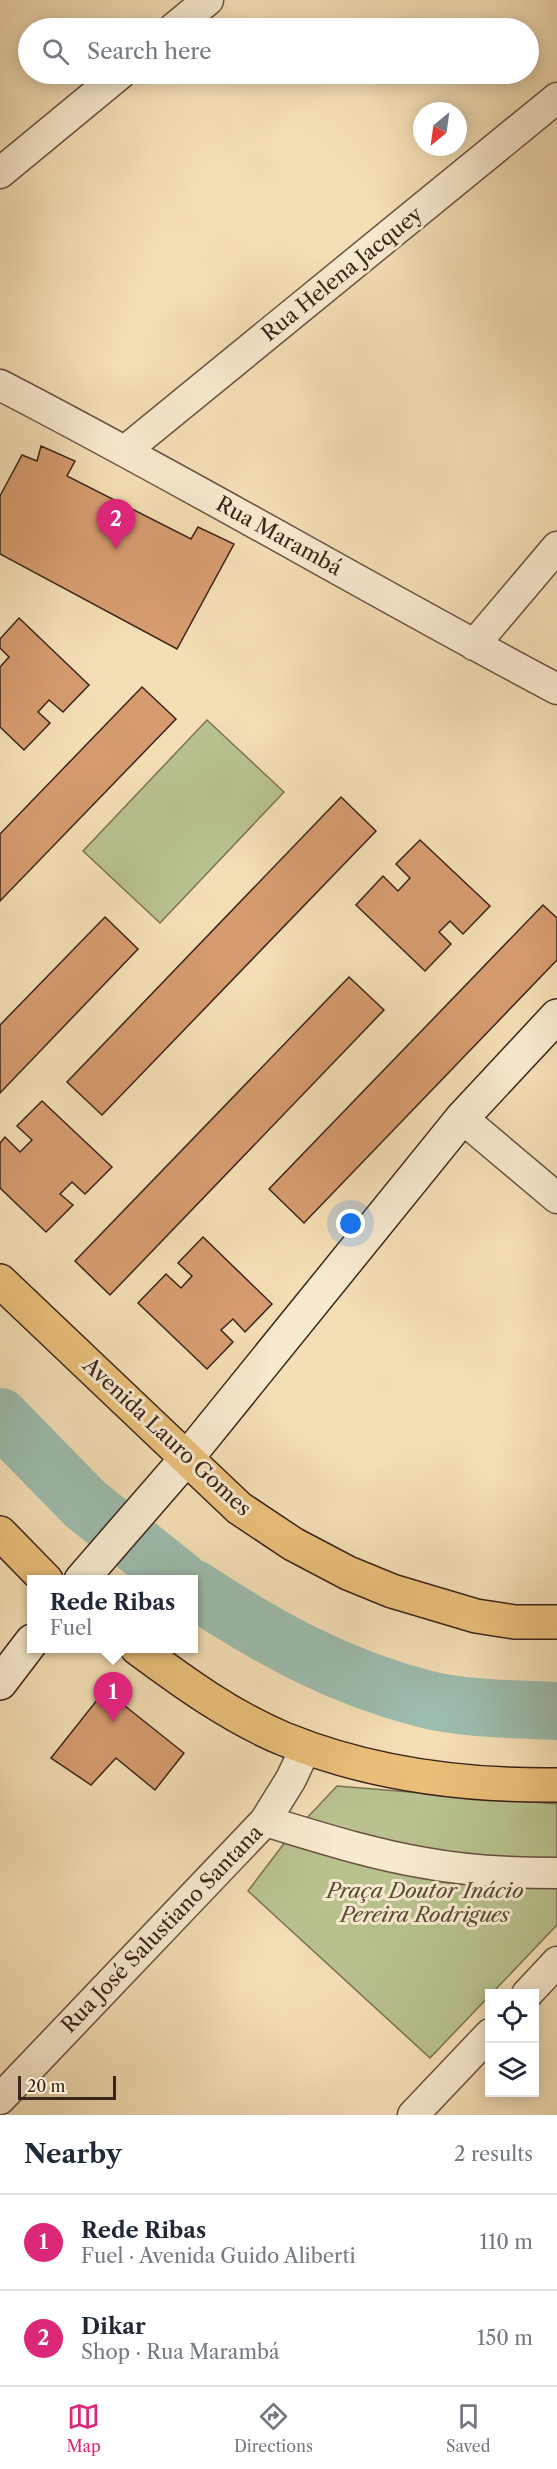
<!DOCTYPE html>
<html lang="en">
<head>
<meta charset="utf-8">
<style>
  :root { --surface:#fff; --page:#f2f2f3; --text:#1f2937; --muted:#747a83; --line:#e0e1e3; --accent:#db2777 }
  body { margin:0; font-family:"Libre Caslon Text",serif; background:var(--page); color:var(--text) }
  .controls { position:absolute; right:18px; bottom:18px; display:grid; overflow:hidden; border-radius:0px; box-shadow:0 3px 15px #0003 }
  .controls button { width:54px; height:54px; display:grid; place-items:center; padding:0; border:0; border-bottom:2px solid var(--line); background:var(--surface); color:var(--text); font:30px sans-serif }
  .compass { position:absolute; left:413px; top:102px; width:54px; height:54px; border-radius:50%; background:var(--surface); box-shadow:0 3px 15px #0003; rotate:209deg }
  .scale { position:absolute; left:18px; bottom:15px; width:98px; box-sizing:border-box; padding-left:6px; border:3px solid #3b241a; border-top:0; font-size:16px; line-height:21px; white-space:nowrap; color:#3b241a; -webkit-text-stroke:4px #f8eacf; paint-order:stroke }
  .you { position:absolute; left:351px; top:1224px; width:21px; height:21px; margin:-15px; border:4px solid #fff; border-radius:50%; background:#1a73e8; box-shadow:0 0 0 9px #1a73e833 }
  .badge { display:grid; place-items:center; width:39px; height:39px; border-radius:50%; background:var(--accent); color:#fff; font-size:20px; font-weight:700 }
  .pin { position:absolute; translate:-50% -50px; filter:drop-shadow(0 2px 3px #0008) }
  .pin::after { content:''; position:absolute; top:32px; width:21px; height:18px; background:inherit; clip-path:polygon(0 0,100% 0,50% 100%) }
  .popup { position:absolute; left:27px; top:1575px; width:171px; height:78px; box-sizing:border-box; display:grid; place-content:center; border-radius:0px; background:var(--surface); filter:drop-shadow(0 2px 4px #0005); font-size:20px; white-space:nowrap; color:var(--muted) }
  .popup b { font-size:22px; color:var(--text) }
  .popup::after { content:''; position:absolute; left:50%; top:100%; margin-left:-12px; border:12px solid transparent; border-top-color:var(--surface) }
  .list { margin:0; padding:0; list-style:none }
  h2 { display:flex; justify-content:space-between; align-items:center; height:78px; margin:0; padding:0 24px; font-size:26px }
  h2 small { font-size:20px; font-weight:400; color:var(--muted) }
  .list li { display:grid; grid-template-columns:39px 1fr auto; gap:18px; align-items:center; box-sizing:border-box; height:96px; padding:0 24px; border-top:2px solid var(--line) }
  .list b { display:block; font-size:22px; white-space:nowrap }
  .list p { margin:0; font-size:20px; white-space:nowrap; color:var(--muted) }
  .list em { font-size:20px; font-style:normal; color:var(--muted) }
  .icon { flex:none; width:33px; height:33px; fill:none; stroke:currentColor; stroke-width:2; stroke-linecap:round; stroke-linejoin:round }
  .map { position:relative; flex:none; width:557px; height:2115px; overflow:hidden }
  .search { position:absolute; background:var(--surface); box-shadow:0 3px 15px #0003; left:18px; right:18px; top:18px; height:66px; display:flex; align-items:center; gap:15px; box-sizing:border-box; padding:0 21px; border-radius:33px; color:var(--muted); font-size:22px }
  .sheet { height:270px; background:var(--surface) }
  nav { display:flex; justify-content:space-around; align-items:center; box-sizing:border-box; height:84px; border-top:2px solid var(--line); background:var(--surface); font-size:16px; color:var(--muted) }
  nav a { display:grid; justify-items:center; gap:3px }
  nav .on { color:var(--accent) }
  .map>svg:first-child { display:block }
  .green { fill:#b9c28f; stroke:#7a7354; stroke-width:1.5 }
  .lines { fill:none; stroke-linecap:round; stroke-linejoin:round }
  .river { stroke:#9cbcad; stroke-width:58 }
  .building { fill:#d69c6f; stroke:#3b241a; stroke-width:1.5 }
  .street-casing { stroke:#695241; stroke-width:33 }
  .secondary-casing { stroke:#3b241a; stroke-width:36 }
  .primary-casing { stroke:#3b241a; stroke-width:36 }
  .street { stroke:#f8eacf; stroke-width:30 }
  .secondary { stroke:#f8eacf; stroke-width:33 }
  .primary { stroke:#eabf7a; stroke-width:33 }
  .labels { text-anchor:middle; stroke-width:6; stroke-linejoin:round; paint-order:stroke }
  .street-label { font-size:21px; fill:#3b241a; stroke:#f8eacf }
  .park-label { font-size:21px; font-style:italic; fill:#5a4c37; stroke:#f8eacf }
</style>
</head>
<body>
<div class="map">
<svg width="557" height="2115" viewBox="0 0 557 2115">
  <rect width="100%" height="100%" fill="#f4deb5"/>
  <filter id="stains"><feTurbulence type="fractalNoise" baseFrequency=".00333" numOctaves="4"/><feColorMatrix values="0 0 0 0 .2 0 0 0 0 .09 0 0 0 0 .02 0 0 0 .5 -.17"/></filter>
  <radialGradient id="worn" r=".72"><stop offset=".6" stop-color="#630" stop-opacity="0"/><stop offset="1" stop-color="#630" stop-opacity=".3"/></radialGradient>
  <path class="green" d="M207,720L284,792L160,923L83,851Z
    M337,1786L557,1804V1925L430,2058L248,1891L289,1837Z"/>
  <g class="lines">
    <path class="river" d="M0,1417L85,1504L180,1580
      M194,1589C267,1637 338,1677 425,1699C464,1709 516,1709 557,1711"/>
  </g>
  <path class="building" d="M41,446L75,461L67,476L191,539L198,527L234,544L177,649L0,554V496L22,455L37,461Z
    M19,618L89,685L63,712L49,700L38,712L50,723L24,750L0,727V667L9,657L0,648V639Z
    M142,687L176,719L0,901V834Z
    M341,797L376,831L102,1115L67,1082Z
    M420,840L490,906L463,934L450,921L439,932L451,944L425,971L356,905L383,876L398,891L410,878L396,864Z
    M543,905L557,918V960L304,1223L269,1189Z
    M105,917L138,949L0,1093V1025Z
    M349,977L384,1010L110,1295L75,1261Z
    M42,1101L112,1167L85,1194L72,1182L60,1194L73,1205L46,1232L0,1188V1143L5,1137L20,1152L32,1140L17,1126Z
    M203,1237L272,1304L245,1332L233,1319L221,1330L233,1342L207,1369L138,1303L166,1274L181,1288L192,1276L178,1263Z
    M105,1690L184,1753L155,1790L116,1758L91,1785L51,1758Z"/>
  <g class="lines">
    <defs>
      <path id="street" d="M174,28L208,0
        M0,173L120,74
        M0,385C188,482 370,590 557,689
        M126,450L557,98
        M474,645L557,547
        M462,1118L557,1198
        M265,1821C318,1837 371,1854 425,1863C467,1871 514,1873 557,1873
        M527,1994L557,1962
        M0,2099L265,1821L291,1779L306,1747
        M413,2115L490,2034"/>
      <path id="secondary" d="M81,1580L186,1459L462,1118L557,1016
        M0,1683L32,1641"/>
      <path id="primary" d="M0,1281L239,1508L293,1544L348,1573L392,1591L476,1616L515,1622H557
        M0,1533L46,1580
        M137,1648C183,1682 231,1717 284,1739C370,1774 466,1786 557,1785"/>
    </defs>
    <use href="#street" class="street-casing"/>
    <use href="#secondary" class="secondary-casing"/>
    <use href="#primary" class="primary-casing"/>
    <use href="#street" class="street"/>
    <use href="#secondary" class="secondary"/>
    <use href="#primary" class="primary"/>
  </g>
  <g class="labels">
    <g class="street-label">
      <text transform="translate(342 274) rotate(-39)" y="7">Rua Helena Jacquey</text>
      <text transform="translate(279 536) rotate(29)" y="7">Rua Marambá</text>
      <text transform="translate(167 1437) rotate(43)" y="7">Avenida Lauro Gomes</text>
      <text transform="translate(162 1929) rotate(-46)" y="7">Rua José Salustiano Santana</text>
    </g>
    <g class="park-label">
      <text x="425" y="1898">Praça Doutor Inácio<tspan x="425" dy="24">Pereira Rodrigues</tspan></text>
    </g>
  </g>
  <rect width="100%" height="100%" filter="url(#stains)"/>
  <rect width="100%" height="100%" fill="url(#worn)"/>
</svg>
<div class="controls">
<button><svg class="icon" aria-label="locate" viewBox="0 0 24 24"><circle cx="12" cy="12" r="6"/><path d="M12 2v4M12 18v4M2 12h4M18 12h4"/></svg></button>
<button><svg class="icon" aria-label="layers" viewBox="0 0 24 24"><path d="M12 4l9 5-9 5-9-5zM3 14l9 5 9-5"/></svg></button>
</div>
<svg class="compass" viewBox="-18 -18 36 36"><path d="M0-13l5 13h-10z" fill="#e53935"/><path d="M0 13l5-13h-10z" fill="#747a83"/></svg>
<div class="scale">20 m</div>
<div class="you"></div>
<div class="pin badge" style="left:113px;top:1722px">1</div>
<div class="popup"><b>Rede Ribas</b>Fuel</div>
<div class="pin badge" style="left:116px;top:549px">2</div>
<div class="search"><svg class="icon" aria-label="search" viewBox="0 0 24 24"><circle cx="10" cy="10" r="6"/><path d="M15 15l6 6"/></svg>Search here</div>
</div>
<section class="sheet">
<h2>Nearby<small>2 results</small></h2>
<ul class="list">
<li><span class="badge">1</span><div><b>Rede Ribas</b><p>Fuel · Avenida Guido Aliberti</p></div><em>110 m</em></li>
<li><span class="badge">2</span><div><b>Dikar</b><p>Shop · Rua Marambá</p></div><em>150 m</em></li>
</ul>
</section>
<nav>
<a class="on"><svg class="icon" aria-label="map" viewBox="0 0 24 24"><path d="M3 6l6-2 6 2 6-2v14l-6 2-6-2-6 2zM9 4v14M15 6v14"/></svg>Map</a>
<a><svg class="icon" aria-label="directions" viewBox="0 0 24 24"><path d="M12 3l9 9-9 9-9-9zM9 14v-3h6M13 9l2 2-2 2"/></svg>Directions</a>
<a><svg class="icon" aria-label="saved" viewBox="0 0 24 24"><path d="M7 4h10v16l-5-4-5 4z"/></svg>Saved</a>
</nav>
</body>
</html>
